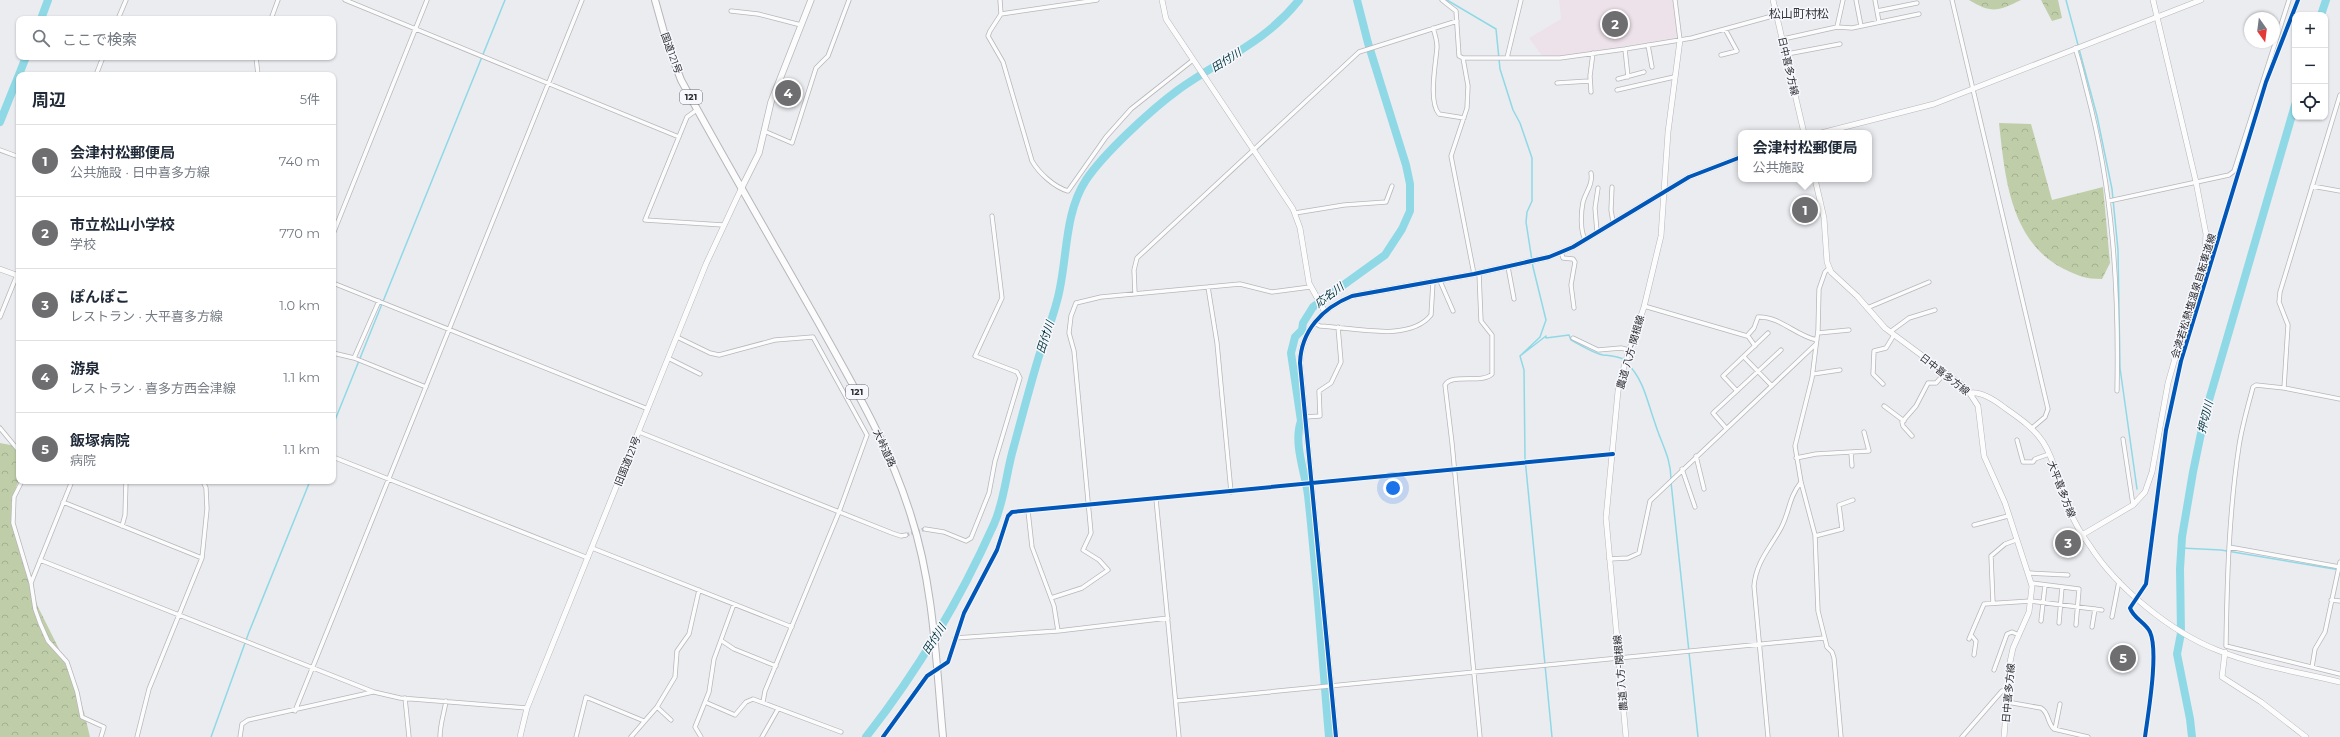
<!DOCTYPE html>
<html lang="ja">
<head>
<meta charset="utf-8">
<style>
  :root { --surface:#fff; --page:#f2f2f3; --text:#1f2937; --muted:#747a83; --line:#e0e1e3; --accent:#6e6e71 }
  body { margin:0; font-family:Montserrat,"Noto Sans JP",sans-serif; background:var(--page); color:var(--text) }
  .controls { position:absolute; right:12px; top:12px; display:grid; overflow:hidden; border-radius:8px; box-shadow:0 1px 3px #0004 }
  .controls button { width:36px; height:36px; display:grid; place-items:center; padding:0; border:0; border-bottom:1px solid var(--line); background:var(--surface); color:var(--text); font:20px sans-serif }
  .compass { position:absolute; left:2244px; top:12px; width:36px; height:36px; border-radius:50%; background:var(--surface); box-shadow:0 1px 3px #0004; rotate:166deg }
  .you { position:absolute; left:1393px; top:488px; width:14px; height:14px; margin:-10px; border:3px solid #fff; border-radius:50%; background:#1a73e8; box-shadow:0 0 0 6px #1a73e833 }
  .badge { display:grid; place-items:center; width:26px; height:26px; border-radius:50%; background:var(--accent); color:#fff; font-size:13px; font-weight:700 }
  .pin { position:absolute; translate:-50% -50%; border:2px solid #fff; box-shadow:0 1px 4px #0006 }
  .popup { position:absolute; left:1738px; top:130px; width:134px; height:52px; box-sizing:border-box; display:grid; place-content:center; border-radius:8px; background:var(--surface); filter:drop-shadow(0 1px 3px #0005); font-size:13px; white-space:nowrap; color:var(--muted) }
  .popup b { font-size:15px; color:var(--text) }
  .popup::after { content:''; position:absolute; left:50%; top:100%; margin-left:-8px; border:8px solid transparent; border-top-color:var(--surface) }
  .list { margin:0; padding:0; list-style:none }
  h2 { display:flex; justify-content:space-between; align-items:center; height:52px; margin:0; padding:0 16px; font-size:17px }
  h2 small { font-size:13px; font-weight:400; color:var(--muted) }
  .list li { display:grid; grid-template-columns:26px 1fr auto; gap:12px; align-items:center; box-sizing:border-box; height:72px; padding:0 16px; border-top:1px solid var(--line) }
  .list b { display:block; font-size:15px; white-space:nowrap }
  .list p { margin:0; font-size:13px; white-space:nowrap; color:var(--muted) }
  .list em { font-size:13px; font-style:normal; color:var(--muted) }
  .icon { flex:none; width:22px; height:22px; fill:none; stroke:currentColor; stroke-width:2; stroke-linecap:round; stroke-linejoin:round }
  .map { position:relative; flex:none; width:2340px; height:737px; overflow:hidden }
  .search { position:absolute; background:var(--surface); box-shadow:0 1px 3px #0004; left:16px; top:16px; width:320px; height:44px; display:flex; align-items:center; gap:10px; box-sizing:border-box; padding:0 14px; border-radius:8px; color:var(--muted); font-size:15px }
  .panel { position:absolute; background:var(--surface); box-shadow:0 1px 3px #0004; left:16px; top:72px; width:320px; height:412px; border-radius:8px }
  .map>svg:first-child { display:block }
  .education { fill:#eee2ea }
  .forest { fill:url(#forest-crowns) }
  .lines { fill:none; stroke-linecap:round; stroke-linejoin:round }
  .stream { stroke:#8fd9e6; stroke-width:1.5 }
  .river { stroke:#8fd9e6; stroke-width:8 }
  .street-tunnel { stroke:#c4c5c9; stroke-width:3.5; stroke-dasharray:3.5 2; stroke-linecap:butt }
  .street-casing { stroke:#b6b7ba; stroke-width:5 }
  .secondary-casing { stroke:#b6b7ba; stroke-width:6 }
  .primary-casing { stroke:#b6b7ba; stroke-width:7 }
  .highway-casing { stroke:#b6b7ba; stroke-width:8 }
  .street { stroke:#fcfcfd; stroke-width:3.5 }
  .secondary { stroke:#fcfcfd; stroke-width:5 }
  .primary { stroke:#fcfcfd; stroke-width:5.5 }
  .highway { stroke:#fcfcfd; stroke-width:6 }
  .cycleway-casing { stroke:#f7f8fe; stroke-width:6 }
  .cycleway { stroke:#0057b8; stroke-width:4 }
  .labels { text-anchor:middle; stroke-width:3; stroke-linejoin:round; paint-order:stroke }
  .shield { fill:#f7f8fe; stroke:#68686c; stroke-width:1 }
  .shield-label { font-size:9px; font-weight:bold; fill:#2a2a2d }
  .street-label { font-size:10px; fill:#2a2a2d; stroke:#f7f8fe }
  .water-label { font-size:11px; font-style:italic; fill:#00353c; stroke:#f7f8fe }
  .quarter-label { font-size:12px; fill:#323338; stroke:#f7f8fe }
</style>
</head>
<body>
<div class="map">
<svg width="2340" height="737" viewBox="0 0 2340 737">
  <defs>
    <pattern id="forest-crowns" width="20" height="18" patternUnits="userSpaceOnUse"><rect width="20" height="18" fill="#bfcea8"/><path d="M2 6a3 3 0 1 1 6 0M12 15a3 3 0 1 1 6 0" fill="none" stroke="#a4b191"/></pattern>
  </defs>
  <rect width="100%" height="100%" fill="#ebecf0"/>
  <path class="education" d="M1559,0H1675L1680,33L1675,38L1556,57H1543L1529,38L1561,19Z"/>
  <path class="forest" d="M1969,0H2021C1998,11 1992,14 1969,0Z
    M2041,0H2058L2062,18L2052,21Z
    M1999,123L2031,124L2052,200L2103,187L2110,263L2102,279C2085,279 2079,276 2064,269C2010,242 2005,177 1999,123Z
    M0,443L16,446L19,458V478L11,504L25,570L38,607L61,653L84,712L90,737H0Z"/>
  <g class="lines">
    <path class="stream" d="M1447,0L1496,29L1500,69L1513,110L1520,123L1532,158V201L1527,212L1526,222L1533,267L1546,320L1540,337L1520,356
      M2066,0L2097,116L2112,189L2118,250L2120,368L2137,489
      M1520,356L1546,336V338L1569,335L1571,340C1581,345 1592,353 1603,355C1612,356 1617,356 1625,360
      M1520,356L1524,370L1525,458L1552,737
      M1627,363C1644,380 1647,401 1655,423C1661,443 1671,458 1671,479
      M333,425L505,0
      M1671,482L1698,737
      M2181,548L2221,550L2340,570
      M211,737L249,632L310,481"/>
    <path class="river" d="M2321,15L2326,0
      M41,19L48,0
      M0,122L26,57
      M866,737C917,672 960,600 994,524C1005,499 1006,472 1014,446C1022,416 1030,386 1039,356C1045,338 1052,320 1057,301C1068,262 1063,215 1086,180C1104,153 1152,109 1178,90C1221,59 1265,43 1299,0
      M1329,737C1322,656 1317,576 1308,495C1305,472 1293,443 1301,421L1291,353L1295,337L1302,330L1303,323L1313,307L1385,255L1402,229L1410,211V184L1406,165L1368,43L1357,0
      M2192,737L2190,719L2177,654L2181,633L2180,569L2182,537L2193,472L2205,414L2295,105"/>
    <path class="street-tunnel" d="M906,535L925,529"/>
    <defs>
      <path id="street" d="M345,0L679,137
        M1000,0L1001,14L990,31L988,36L1003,62L1032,161C1039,173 1054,187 1068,191L1106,137L1131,109L1193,60
        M1442,0L1456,11L1459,56L1463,58L1468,86L1467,108L1451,156L1474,274
        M1675,0L1680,40
        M1856,0L1861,26
        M1875,0L1879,22
        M1952,0L2048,409L2045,417L2032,428
        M731,11L758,14L801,25
        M1877,11L1917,3
        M1001,14L1097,0
        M118,19L126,0
        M271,19L278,0
        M1837,27L1852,28L1919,14
        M1433,28C1435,34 1437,40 1437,47C1436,63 1428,101 1439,114L1464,118
        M1783,39L1837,27L1843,0
        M1648,45L1652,67
        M2075,48C2080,62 2083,77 2087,92C2113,190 2119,290 2117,391
        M1625,49L1628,77
        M1787,54L1840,44
        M1721,55L1737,51L1725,29
        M256,57L258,75
        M1463,58H1560L1625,49L1692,38L1776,15
        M1507,58L1521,0
        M96,75L103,57
        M1618,79L1644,72
        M1557,83L1589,81
        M1617,90L1674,77
        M1591,92L1590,76L1593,53
        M698,109L687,117L645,220L723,225
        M764,131L792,143L816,68L828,56L849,0
        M0,150L19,157
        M2312,186L2340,191
        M1612,187L1611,210L1613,222
        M2109,201L2229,175L2234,171L2289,0
        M1295,213L1344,205L1386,202L1392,186
        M1597,232L1595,208L1598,188
        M333,234L427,0
        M1585,239C1580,231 1581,212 1583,202C1586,191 1593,185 1591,173
        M1561,252L1563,258L1573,259L1575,262L1571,285L1574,308
        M1508,267L1514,299
        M1829,268L1825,272L1819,289L1818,330L1812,378L1795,446L1801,482L1815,535L1818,611L1827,647L1832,652L1834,658L1841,737
        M1479,273L1481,321L1492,335V374C1482,384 1451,373 1445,385L1452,443L1480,737
        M1440,281L1453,311
        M333,283L648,409
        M1208,287L1217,343L1231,492
        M1135,294L1134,270L1137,258L1359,52L1457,21
        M1644,306L1747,336L1754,328L1758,317C1780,316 1796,336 1817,340
        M1867,308L1929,282
        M0,317L19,270
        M1314,323L1320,326C1351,327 1409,343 1431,315L1433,282
        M1890,332L1909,318L1935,310
        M1818,333L1849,330
        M1748,336L1755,346
        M677,337L710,353L719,355L775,340L813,337L867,435L839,512L765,691L763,702
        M1573,338L1598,350L1621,348L1629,350
        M333,353L354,358L426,387
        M1744,357L1772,386
        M354,358L379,301
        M668,358L700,374
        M1813,374L1840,370
        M1883,384L1873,374L1874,351L1886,348L1894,335
        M2284,388L2288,325L2279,302L2280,292L2340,95
        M1737,391L1723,376L1768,333
        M2340,399L2284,388L2256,385L2253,387C2248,406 2242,426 2239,446C2229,512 2227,579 2226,646L2340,674
        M1884,406L1904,421
        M1305,417L1320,416L1319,391L1331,383L1341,362L1338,327
        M0,428L19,451
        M1726,428L1713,413L1781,350
        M639,432L892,533L901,536L906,535
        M1912,436L1903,426L1902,422L1916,406L1928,383H1936L1945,373
        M2123,439L2133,505
        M2017,440L2023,462H2033L2035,459L2049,454
        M1851,453L1852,466
        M1696,456L1704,489
        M333,457L588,558
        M1796,458L1816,454L1869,451L1864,432
        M1682,469L1695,507
        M22,481L14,497L13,523L31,583L35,609L40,623L48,641L67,662L77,692L82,717L104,727L101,737
        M1156,499L1179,737
        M63,502L202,558
        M1028,511L1032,547L1054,606L1058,631
        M1974,525L2008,516
        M122,526L125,515L126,481
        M925,529L944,532L966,541L971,538L989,493L995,461L1020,378L1017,372L975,356L1002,298L992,216
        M1815,536L1842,529L1839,505L1853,500
        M2229,547L2340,567
        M592,548L792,627
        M1609,559L1628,558L1639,553L1650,501L1816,344
        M40,560L374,692L400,698L527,708
        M2029,573L2068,575
        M31,583L72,481
        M2031,583L2079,589L2076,625
        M1051,598L1082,588L1108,570L1099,560L1083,550L1091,533L1074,351L1069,333L1071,316L1076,303L1101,297L1240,284L1272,292L1310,287
        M2331,600L2340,601
        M1993,603L1991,556L2005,544L2016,540
        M2112,617L2119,581
        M2041,621L2045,585
        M2059,623L2062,587
        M2092,627L2095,609
        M1971,635L1976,641L1974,655
        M955,638L1058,631L1168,618
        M1969,639L1984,604L2031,601L2102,610
        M722,641L734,649L776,666
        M2312,667L2315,649L2325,632L2340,562
        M1994,670L2007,634L2012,632L2019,635
        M405,698L409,737
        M1176,701L1824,638
        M705,702L735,715L746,702L753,699L841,732
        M2007,702L2041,708C2049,712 2047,723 2054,729L2088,737
        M657,707L671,720
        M295,711L582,0
        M2055,729L2060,704
        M137,737L149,689L202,558L207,509L206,488L203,481
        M240,737L242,724L248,720L373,692
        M440,737C440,724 444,714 446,701
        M576,737L586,697L644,721
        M631,737L657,707L675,677L677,651L689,634L699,590
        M701,737L695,727L709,692L714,659L734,604
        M762,737L778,709
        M883,737L927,676L948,662L964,613L997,550L1008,516L1012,512L1613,454
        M1768,737L1754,586C1756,562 1770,548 1781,528C1790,511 1788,499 1801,482
        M1962,737L2002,691L2007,690"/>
      <path id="secondary" d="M1162,0L1166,19L1293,209L1300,228L1309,283L1325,312
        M1773,0L1804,133
        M1821,133L1934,104L2201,0
        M1815,179L1824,218L1827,262L1831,272L1857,296L1885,328L1967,389L1978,406L1984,456L2005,503L2032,586L2029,612L2013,648L2010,662L2004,737
        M0,269L19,276
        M1970,393C1982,391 1996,401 2005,408C2019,418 2033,427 2043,442C2053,457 2057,476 2063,493C2069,512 2078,530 2090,546C2117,588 2171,632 2217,650C2256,666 2299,672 2340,682
        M2082,535L2133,505L2145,492L2152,472L2168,383L2205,253L2206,234L2196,182L2153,0
        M2225,652L2222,677L2261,702L2306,737
        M520,737L527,708L706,264L742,187
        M1336,737L1300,363C1301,331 1322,308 1352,296L1474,274L1549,257L1573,247L1689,177L1741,157
        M1626,737L1606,518L1618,391L1625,363L1644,307L1661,236L1668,132L1680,40"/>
      <path id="primary" d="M742,187L759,153L771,102L811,0"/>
      <path id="highway" d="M655,0L667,43L681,80C725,161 772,241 818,322C853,385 890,447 911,516C934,587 936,663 943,737"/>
    </defs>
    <use href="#street" class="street-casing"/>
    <use href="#secondary" class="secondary-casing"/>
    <use href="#primary" class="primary-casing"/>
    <use href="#highway" class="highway-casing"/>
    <use href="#street" class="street"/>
    <use href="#secondary" class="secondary"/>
    <use href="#primary" class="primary"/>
    <use href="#highway" class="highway"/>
    <defs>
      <path id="cycleway" d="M883,737L927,676L948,662L964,613L997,550L1008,516L1012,512L1613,454
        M1336,737L1300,363C1301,331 1322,308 1352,296L1474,274L1549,257L1573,247L1689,177L1741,157
        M2145,737C2148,714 2159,652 2150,632C2145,622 2134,619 2130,608L2146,584L2166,430L2181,361L2266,82L2298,0"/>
    </defs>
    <use href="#cycleway" class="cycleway-casing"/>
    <use href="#cycleway" class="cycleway"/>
  </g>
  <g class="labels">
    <g class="shield">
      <rect x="680" y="90" width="22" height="14" rx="3"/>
      <rect x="846" y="385" width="22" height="14" rx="3"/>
    </g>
    <g class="shield-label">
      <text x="691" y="100">121</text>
      <text x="857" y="395">121</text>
    </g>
    <g class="street-label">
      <text transform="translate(672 53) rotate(70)" y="4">国道121号</text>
      <text transform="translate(1789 66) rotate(77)" y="4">日中喜多方線</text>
      <text transform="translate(2193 296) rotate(-73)" y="4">会津若松熱塩温泉自転車道線</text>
      <text transform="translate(1630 352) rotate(-74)" y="4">農道 八方-関根線</text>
      <text transform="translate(1945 374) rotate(38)" y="4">日中喜多方線</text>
      <text transform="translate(885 448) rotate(65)" y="4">大峠道路</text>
      <text transform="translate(627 461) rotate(-68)" y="4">旧国道121号</text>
      <text transform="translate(2062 489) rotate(69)" y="4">大平喜多方線</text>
      <text transform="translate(1620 673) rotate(-95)" y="4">農道 八方-関根線</text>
      <text transform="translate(2008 693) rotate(-85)" y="4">日中喜多方線</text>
    </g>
    <g class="water-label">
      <text transform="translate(1226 60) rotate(-32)" y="4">田付川</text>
      <text transform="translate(1329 295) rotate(-37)" y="4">応名川</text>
      <text transform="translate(1045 337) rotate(-72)" y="4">田付川</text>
      <text transform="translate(2205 417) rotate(-76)" y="4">押切川</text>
      <text transform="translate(934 639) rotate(-57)" y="4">田付川</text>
    </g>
    <g class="quarter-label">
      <text x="1799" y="18">松山町村松</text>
    </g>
  </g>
</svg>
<div class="controls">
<button>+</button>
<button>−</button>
<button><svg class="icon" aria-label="locate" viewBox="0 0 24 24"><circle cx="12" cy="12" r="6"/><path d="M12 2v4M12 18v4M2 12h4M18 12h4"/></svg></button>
</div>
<svg class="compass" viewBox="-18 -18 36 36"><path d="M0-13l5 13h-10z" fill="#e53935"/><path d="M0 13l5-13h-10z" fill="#747a83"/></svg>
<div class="you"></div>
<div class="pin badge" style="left:1805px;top:210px">1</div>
<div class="popup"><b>会津村松郵便局</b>公共施設</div>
<div class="pin badge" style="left:1615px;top:24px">2</div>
<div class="pin badge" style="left:2068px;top:543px">3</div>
<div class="pin badge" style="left:788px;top:93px">4</div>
<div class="pin badge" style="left:2123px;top:658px">5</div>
<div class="search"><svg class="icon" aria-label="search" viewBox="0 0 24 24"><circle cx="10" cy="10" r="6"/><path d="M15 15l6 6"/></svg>ここで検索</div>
<section class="panel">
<h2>周辺<small>5件</small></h2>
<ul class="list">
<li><span class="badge">1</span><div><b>会津村松郵便局</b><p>公共施設 · 日中喜多方線</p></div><em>740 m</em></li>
<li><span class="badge">2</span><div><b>市立松山小学校</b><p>学校</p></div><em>770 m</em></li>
<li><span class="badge">3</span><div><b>ぽんぽこ</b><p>レストラン · 大平喜多方線</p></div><em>1.0 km</em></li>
<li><span class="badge">4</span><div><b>游泉</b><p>レストラン · 喜多方西会津線</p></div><em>1.1 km</em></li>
<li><span class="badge">5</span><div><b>飯塚病院</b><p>病院</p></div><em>1.1 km</em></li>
</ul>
</section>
</div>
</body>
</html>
